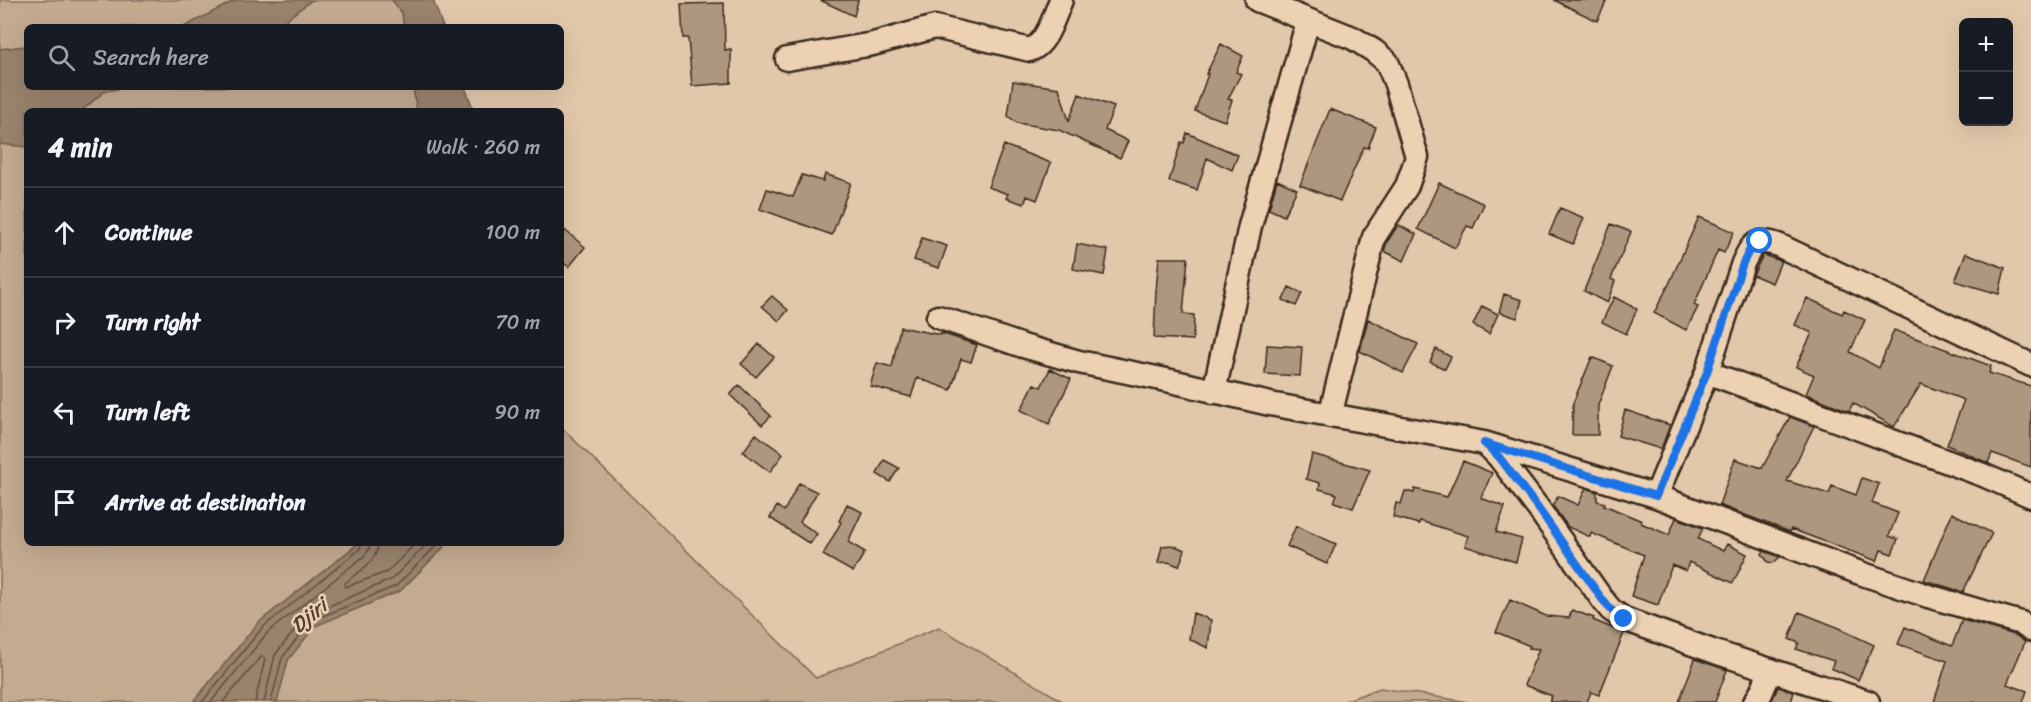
<!DOCTYPE html>
<html lang="en">
<head>
<meta charset="utf-8">
<style>
  :root { --surface:#171b24; --page:#242831; --text:#f1f3f6; --muted:#9ea1a6; --line:#363941 }
  body { margin:0; font-family:Sriracha,sans-serif; background:var(--page); color:var(--text) }
  .controls { position:absolute; right:18px; top:18px; display:grid; overflow:hidden; border-radius:9px; box-shadow:0 6px 24px #0002 }
  .controls button { width:54px; height:54px; display:grid; place-items:center; padding:0; border:0; border-bottom:2px solid var(--line); background:var(--surface); color:var(--text); font:30px sans-serif }
  .stop { position:absolute; width:18px; height:18px; margin:-14px; border:4px solid #1a73e8; border-radius:50%; background:#fff }
  .stop.end { background:#1a73e8; border-color:#fff; box-shadow:0 2px 6px #0008 }
  .list { margin:0; padding:0; list-style:none }
  h2 { display:flex; justify-content:space-between; align-items:center; height:78px; margin:0; padding:0 24px; font-size:26px }
  h2 small { font-size:20px; font-weight:400; color:var(--muted) }
  .list li { display:grid; grid-template-columns:39px 1fr auto; gap:18px; align-items:center; box-sizing:border-box; height:90px; padding:0 24px; border-top:2px solid var(--line) }
  .list b { display:block; font-size:22px; white-space:nowrap }
  .list em { font-size:20px; font-style:normal; color:var(--muted) }
  .icon { flex:none; width:33px; height:33px; fill:none; stroke:currentColor; stroke-width:2; stroke-linecap:round; stroke-linejoin:round }
  .map { position:relative; flex:none; width:2031px; height:702px; overflow:hidden }
  .search { position:absolute; background:var(--surface); box-shadow:0 6px 24px #0002; left:24px; top:24px; width:540px; height:66px; display:flex; align-items:center; gap:15px; box-sizing:border-box; padding:0 21px; border-radius:9px; color:var(--muted); font-size:22px }
  .panel { position:absolute; background:var(--surface); box-shadow:0 6px 24px #0002; left:24px; top:108px; width:540px; height:438px; border-radius:9px }
  .map>svg:first-child { display:block }
  .green { fill:#c3ab90; stroke:#7f6a57; stroke-width:1.5 }
  .water { fill:#99836c; stroke:#735f4d; stroke-width:1.5 }
  .lines { fill:none; stroke-linecap:round; stroke-linejoin:round }
  .shore { stroke:#614e3d; stroke-width:1.5 }
  .building { fill:#ae977f; stroke:#3b2a1e; stroke-width:1.5 }
  .minor-casing { stroke:#3b2a1e; stroke-width:27 }
  .minor { stroke:#ecd2b3; stroke-width:22 }
  .route { stroke:#1a73e8; stroke-width:8 }
  .labels { text-anchor:middle; stroke-width:5; stroke-linejoin:round; paint-order:stroke }
  .water-label { font-size:21px; font-style:italic; fill:#524032; stroke:#ecd2b3 }
</style>
</head>
<body>
<div class="map">
<svg width="2031" height="702" viewBox="0 0 2031 702">
  <rect width="100%" height="100%" fill="#e2c8aa"/>
  <filter id="ink" filterUnits="userSpaceOnUse"><feTurbulence type="fractalNoise" baseFrequency=".0167" numOctaves="2"/><feDisplacementMap in="SourceGraphic" scale="12" xChannelSelector="R" yChannelSelector="G"/><feConvolveMatrix kernelMatrix="1 2 1 2 8 2 1 2 1" color-interpolation-filters="sRGB"/></filter>
  <g filter="url(#ink)">
    <path class="green" d="M0,0H236L184,27H27V46L0,49Z
      M312,0H392L402,13L404,27H276Z
      M129,87H413L417,111H81L105,91Z
      M0,144L27,147V543H359L258,623L195,700L197,702H0Z
      M561,427L816,678L939,627L1064,702H277L288,660L315,626L400,591L448,543H561Z
      M1380,688L1469,702H1342Z"/>
    <path class="water" d="M236,0H312L276,27H184Z
      M392,0H433L443,27H404L402,13Z
      M27,46V87H129L105,91L81,111H27V147L0,144V49Z
      M413,87H465L474,111H417Z
      M359,543H448L400,591L315,626L288,660L277,702H197L195,700L258,623Z"/>
    <g class="lines">
      <path class="shore" d="M378,543C378,562 358,572 345,583V587L387,572L416,543
        M202,702L263,627L359,550L362,543
        M211,702L268,632L364,556L369,550V543
        M223,702L262,656L265,659L255,702
        M264,702L275,655L306,616L392,579L428,543
        M271,702L282,658L311,621L396,586L439,543"/>
    </g>
    <path class="building" d="M820,0H858L854,16Z
      M1554,0H1607L1597,21Z
      M724,3L725,50L731,49V83L692,86L688,38H683L681,4Z
      M1221,44L1243,56L1236,72L1241,74L1228,99L1232,100L1225,121L1195,111L1208,74H1206Z
      M1013,81L1059,88L1069,121L1079,94L1114,107L1105,130L1128,141L1120,158L1059,130L1017,123L1008,116Z
      M1330,109L1376,127L1368,148L1364,147L1340,201L1300,185Z
      M1187,133L1238,155L1232,170L1207,158L1197,190L1169,181L1181,142L1184,143Z
      M1004,145L1051,163L1037,200L1027,196L1024,204L1006,198L1008,194L988,187Z
      M825,174L851,183L832,235L760,209L767,189L793,197L802,175L823,181Z
      M1277,180L1297,189L1284,216L1269,209Z
      M1439,183L1484,204L1473,228L1467,226L1455,248L1418,229Z
      M1560,208L1584,218L1573,244L1549,234Z
      M1699,217L1734,232L1724,253L1718,250L1694,305L1698,307L1686,330L1654,313L1669,284Z
      M1611,224L1631,232L1611,279L1615,281L1607,303L1584,291Z
      M1398,225L1416,234L1404,261L1384,251L1387,242Z
      M561,227L585,247L569,267L561,261Z
      M922,238L947,246L939,268L914,260Z
      M1077,244L1108,250L1104,275L1073,269Z
      M1966,253L2005,268L1999,294L1955,281Z
      M1763,255L1781,261L1772,283L1753,275Z
      M1159,258H1188L1183,314L1194,315L1193,340L1154,338L1156,290Z
      M1289,287L1302,293L1296,306L1283,300Z
      M1504,294L1522,300L1517,318L1499,312Z
      M772,296L788,310L779,321L762,306Z
      M1614,297L1637,309L1626,334L1602,322Z
      M1807,298L1842,314L1844,310L1865,320L1850,352L1879,368L1894,330L1991,366L1989,373L2031,386V467L1992,453L1988,463L1947,445L1964,400L1921,384L1894,427L1853,403L1849,411L1806,394L1814,375L1796,367L1812,333L1795,325Z
      M1482,306L1498,314L1489,334L1473,325Z
      M1368,319L1418,344L1403,373L1360,351Z
      M900,327L941,335V333L977,345L971,362L961,359L951,390L917,378L911,397L870,386L877,363L892,367Z
      M759,344L774,357L756,377L741,364Z
      M1267,345L1302,347L1300,376L1265,374Z
      M1436,349L1451,357L1445,369L1430,362Z
      M1592,357L1613,366L1598,405V435H1572L1573,403Z
      M1050,369L1071,379L1049,424L1021,410L1034,384L1041,387Z
      M739,385L771,416L762,425L730,395Z
      M1625,410L1670,425L1661,449L1618,436Z
      M1790,417L1814,426L1787,481L1829,494L1832,486L1856,495L1862,478L1879,484L1872,503L1898,513L1889,536L1898,539L1892,554L1881,550L1877,561L1791,529L1790,532L1719,505L1735,459L1762,468Z
      M756,434L783,454L770,472L743,452Z
      M1312,454L1370,470L1353,508L1334,502L1337,494L1319,489L1320,483L1306,479Z
      M884,460L899,468L890,482L877,474Z
      M1463,461L1492,473L1481,498L1505,507L1496,532L1522,539L1516,562L1465,546L1468,536L1420,521L1419,524L1393,517L1396,503L1401,504L1405,491L1414,493L1415,489L1447,497Z
      M799,483L817,492L800,522L817,534L810,544L770,518L777,506L784,511Z
      M1586,488L1597,492V501L1605,503L1604,505L1642,521L1641,523L1669,535L1676,518L1703,528L1698,539L1723,551L1727,544L1747,554L1733,583L1689,562L1686,571L1672,565L1658,605L1631,596L1644,555L1591,533L1590,537L1568,527L1553,506L1558,496L1578,505Z
      M847,504L862,512L848,542L865,552L853,572L823,555L841,522L839,521Z
      M1952,513L1992,533L1963,592L1924,580Z
      M1296,526L1336,544L1327,564L1287,546Z
      M1172,545L1185,550L1179,566L1168,562L1158,563L1162,546Z
      M1764,551L1780,557L1779,558L1773,563L1768,562L1762,554Z
      M1510,600L1546,616L1569,618L1572,610L1594,618L1593,620L1624,633L1599,695L1591,692L1587,702H1549L1552,696L1524,685L1539,649L1529,648L1530,646L1496,632Z
      M1799,612L1842,629V630L1874,645L1858,680L1831,668L1834,661L1796,649L1799,643L1789,639Z
      M1193,613L1211,620L1208,648L1189,639Z
      M1962,620L2015,635L2025,642L2007,684L2027,691L2023,702H1934L1947,661L1898,644L1905,627L1952,646Z
      M1695,659L1727,670L1715,702H1679Z
      M1778,687L1794,692L1791,702H1771Z"/>
    <g class="lines">
      <defs>
        <path id="minor" d="M1257,0L1353,38L1374,51L1387,62L1396,84L1417,157L1407,186L1374,237L1330,416
          M787,59L873,44L935,27L1030,50C1047,44 1054,16 1061,0
          M938,317L1023,346L1079,362L1171,381L1270,404L1484,443L1656,496L1860,573L1928,596L2021,623L2031,630
          M1707,372L1983,475L2031,496
          M1214,392L1250,226L1308,21
          M1486,444L1499,457L1538,508L1602,599L1611,610L1624,619L1715,652L1868,702
          M1656,496L1707,372L1743,263C1752,244 1756,237 1778,245L2031,365
          M1755,702L1761,693L1771,670"/>
      </defs>
      <use href="#minor" class="minor-casing"/>
      <use href="#minor" class="minor"/>
    </g>
  </g>
  <g class="lines" filter="url(#ink)">
    <path class="route" d="M1624,619L1611,610L1602,599L1538,508L1499,457L1484,443L1656,496L1707,372L1743,263L1751,247L1760,241"/>
  </g>
  <g class="labels">
    <g class="water-label">
      <text transform="translate(309 616) rotate(-40)" y="7">Djiri</text>
    </g>
  </g>
</svg>
<div class="controls">
<button>+</button>
<button>−</button>
</div>
<div class="stop" style="left:1760px;top:241px"></div>
<div class="stop end" style="left:1624px;top:619px"></div>
<div class="search"><svg class="icon" aria-label="search" viewBox="0 0 24 24"><circle cx="10" cy="10" r="6"/><path d="M15 15l6 6"/></svg>Search here</div>
<section class="panel">
<h2>4 min<small>Walk · 260 m</small></h2>
<ul class="list">
<li><svg class="icon" aria-label="ahead" viewBox="0 0 24 24"><path d="M12 20V5M6 11l6-6 6 6"/></svg><div><b>Continue</b></div><em>100 m</em></li>
<li><svg class="icon" aria-label="right" viewBox="0 0 24 24"><path d="M7 20v-9h11M14 6l5 5-5 5"/></svg><div><b>Turn right</b></div><em>70 m</em></li>
<li><svg class="icon" aria-label="left" viewBox="0 0 24 24"><path d="M17 20v-9H6M10 6l-5 5 5 5"/></svg><div><b>Turn left</b></div><em>90 m</em></li>
<li><svg class="icon" aria-label="arrive" viewBox="0 0 24 24"><path d="M6 21V4h12l-3 4 3 4H6"/></svg><div><b>Arrive at destination</b></div></li>
</ul>
</section>
</div>
</body>
</html>
